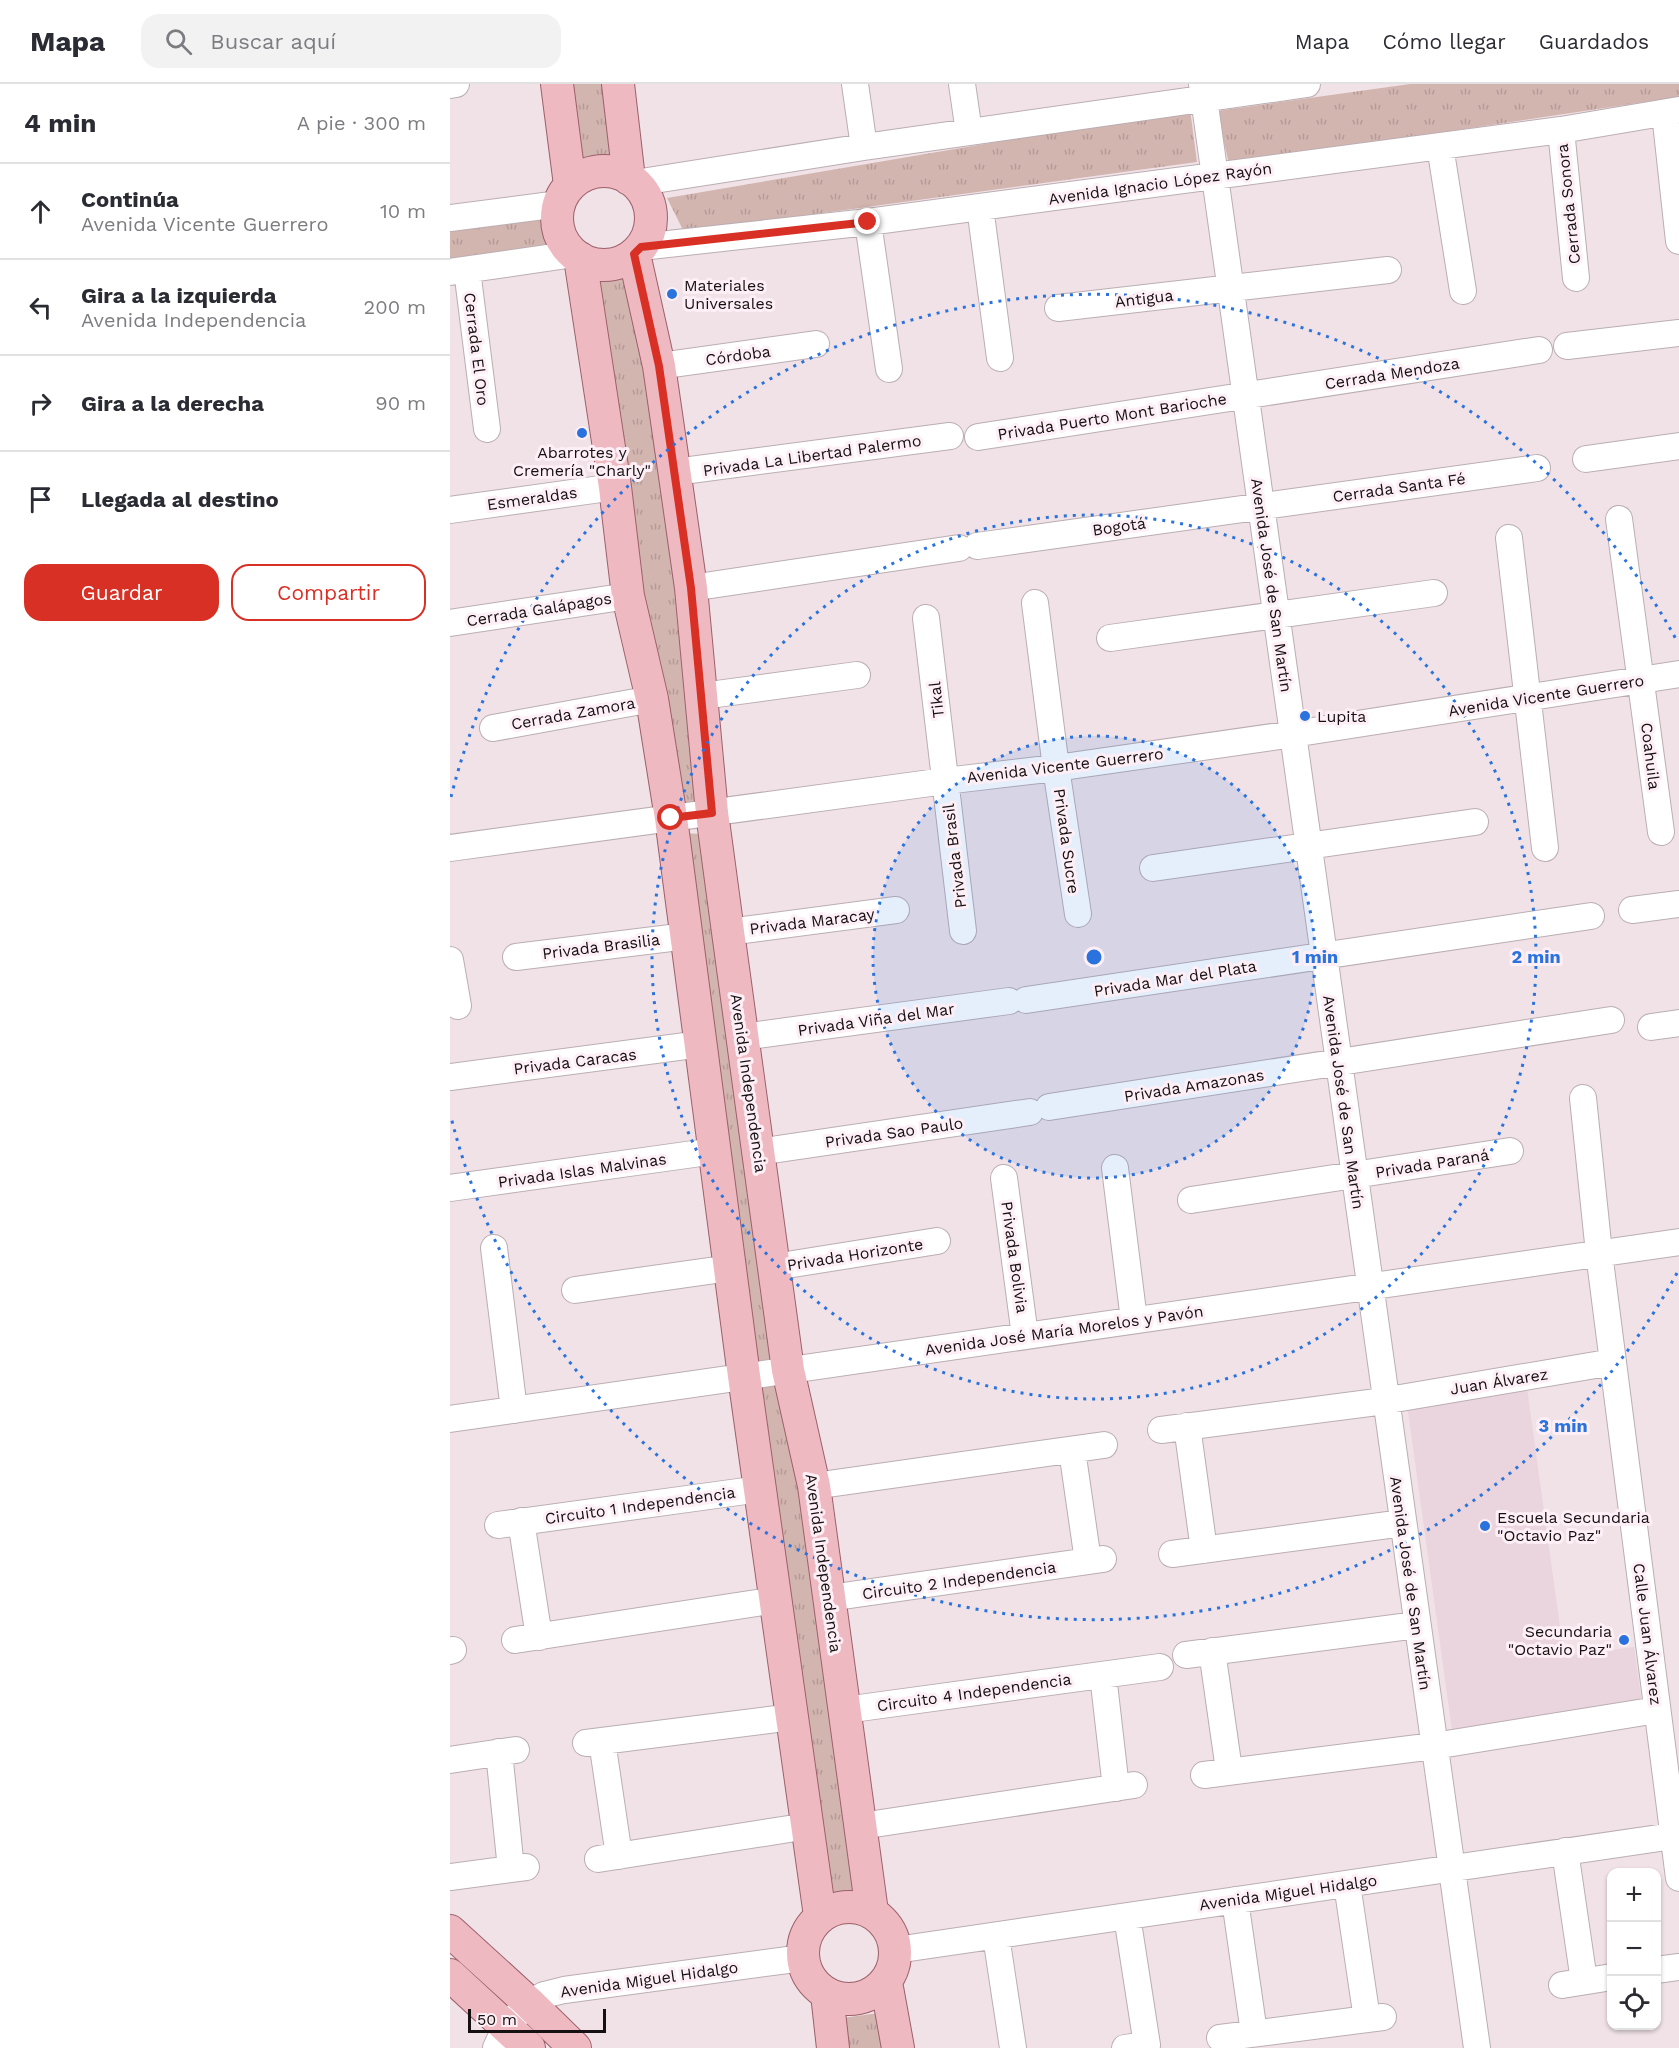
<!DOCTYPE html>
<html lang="es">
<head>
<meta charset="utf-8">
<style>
  :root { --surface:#fff; --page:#f2f2f3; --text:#2b2b33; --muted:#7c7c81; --line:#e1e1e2; --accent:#d93025 }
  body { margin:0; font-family:"Work Sans",sans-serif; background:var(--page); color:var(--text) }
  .controls { position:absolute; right:18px; bottom:18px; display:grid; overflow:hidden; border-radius:12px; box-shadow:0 2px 4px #0004 }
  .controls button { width:54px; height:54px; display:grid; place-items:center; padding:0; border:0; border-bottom:2px solid var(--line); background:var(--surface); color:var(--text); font:30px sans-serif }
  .scale { position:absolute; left:18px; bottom:15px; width:138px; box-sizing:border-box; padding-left:6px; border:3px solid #151012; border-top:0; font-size:16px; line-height:21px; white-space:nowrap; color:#151012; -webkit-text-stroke:4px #fdeff5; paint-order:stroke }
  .stop { position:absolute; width:18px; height:18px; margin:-14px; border:4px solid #d93025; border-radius:50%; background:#fff }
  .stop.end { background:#d93025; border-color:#fff; box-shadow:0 2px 6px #0008 }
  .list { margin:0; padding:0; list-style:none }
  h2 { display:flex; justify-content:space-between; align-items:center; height:78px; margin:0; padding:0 24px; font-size:26px }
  h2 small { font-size:20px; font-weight:400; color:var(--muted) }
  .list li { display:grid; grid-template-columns:39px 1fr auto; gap:18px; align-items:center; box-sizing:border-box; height:96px; padding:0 24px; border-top:2px solid var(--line) }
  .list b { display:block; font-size:22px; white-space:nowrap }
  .list p { margin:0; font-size:20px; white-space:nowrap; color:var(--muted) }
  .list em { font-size:20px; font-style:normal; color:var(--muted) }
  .actions { display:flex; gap:12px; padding:18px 24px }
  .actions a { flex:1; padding:14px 0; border:2px solid var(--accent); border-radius:18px; text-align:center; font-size:21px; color:var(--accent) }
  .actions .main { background:var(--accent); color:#fff }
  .icon { flex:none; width:33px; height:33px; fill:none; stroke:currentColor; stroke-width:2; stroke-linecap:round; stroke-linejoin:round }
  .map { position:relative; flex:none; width:1229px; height:1964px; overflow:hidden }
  header { display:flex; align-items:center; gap:36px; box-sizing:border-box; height:84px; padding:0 30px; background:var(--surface); border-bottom:2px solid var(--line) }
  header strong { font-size:28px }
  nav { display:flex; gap:33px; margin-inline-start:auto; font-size:21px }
  .search { width:420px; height:54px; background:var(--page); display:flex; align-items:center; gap:15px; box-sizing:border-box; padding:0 21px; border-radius:18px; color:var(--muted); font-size:22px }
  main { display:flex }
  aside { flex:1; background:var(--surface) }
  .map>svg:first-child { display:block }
  .built { fill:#ead4dd }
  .park { fill:url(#park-tufts) }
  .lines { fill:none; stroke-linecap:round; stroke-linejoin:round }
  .minor-casing { stroke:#bbaeb3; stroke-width:28 }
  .major-casing { stroke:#9c606a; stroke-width:34 }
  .minor { stroke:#fff; stroke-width:26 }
  .major { stroke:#efb9c2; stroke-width:32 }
  .route { stroke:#d93025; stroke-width:8 }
  .ring { fill:none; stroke:#2a73df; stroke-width:3; stroke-dasharray:3 6 }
  .poi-dot { fill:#2a73df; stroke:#fdeff5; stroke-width:2 }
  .labels { text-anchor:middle; stroke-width:6; stroke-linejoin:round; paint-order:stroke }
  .street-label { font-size:16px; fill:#151012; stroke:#fdeff5 }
  .poi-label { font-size:16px; fill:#151012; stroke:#fdeff5; text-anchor:start }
  .centre { fill:#2a73df; stroke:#fdeff5; stroke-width:3 }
  .ring-label { font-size:18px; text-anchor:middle; font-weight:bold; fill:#2a73df; stroke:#fdeff5; stroke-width:6; stroke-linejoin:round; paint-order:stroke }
</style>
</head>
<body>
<header>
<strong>Mapa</strong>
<div class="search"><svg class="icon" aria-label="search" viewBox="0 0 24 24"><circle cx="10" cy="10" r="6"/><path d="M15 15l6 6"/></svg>Buscar aquí</div>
<nav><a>Mapa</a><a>Cómo llegar</a><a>Guardados</a></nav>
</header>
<main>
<aside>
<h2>4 min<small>A pie · 300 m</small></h2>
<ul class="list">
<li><svg class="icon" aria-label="ahead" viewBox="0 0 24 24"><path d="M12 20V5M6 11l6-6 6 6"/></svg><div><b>Continúa</b><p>Avenida Vicente Guerrero</p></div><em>10 m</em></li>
<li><svg class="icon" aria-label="left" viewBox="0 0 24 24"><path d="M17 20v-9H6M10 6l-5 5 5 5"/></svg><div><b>Gira a la izquierda</b><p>Avenida Independencia</p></div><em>200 m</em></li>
<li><svg class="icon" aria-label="right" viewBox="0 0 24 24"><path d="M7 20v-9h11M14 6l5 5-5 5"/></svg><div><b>Gira a la derecha</b></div><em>90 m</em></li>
<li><svg class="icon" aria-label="arrive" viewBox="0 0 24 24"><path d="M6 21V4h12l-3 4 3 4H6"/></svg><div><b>Llegada al destino</b></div></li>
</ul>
<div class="actions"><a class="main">Guardar</a><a>Compartir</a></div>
</aside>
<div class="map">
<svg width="1229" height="1964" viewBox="0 0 1229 1964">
  <defs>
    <pattern id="park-tufts" width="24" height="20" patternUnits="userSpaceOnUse" patternTransform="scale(1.5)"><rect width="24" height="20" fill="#d3b5b0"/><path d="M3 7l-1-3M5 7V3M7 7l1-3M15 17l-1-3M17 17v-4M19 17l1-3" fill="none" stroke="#b49b96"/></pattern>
  </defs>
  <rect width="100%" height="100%" fill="#f0e2e7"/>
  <path class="built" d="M1077,1304L1114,1572L1184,1563L1192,1620L1002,1646L957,1320Z"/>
  <path class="park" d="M120,0H156L168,75L127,81Z
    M960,0H1229V13L779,80L767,27Z
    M740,25L747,78L234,148L217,114Z
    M91,133L96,161L0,176V145Z
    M144,191H180L243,614L245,717L235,719L193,531Z
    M232,749L251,750L329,1277L305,1278Z
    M331,1297L354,1403L410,1811L382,1814L308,1299Z
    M429,1929L435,1964H395L392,1934Z"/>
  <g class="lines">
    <defs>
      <path id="minor" d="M405,0L414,63
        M512,0L519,48
        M752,0L1027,1964
        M0,1L6,0
        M1215,29L1229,157
        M1111,46L1126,194
        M990,62L1013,207
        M185,99L414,63L857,0
        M530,123L550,274
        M0,134L109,120
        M418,138L439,285
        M191,163L418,138L530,123L1111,46L1229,26
        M17,186L37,345
        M0,188L124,170
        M608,224L938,186
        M1117,262L1229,249
        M209,282L366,260
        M528,353L1089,266
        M1136,375L1229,362
        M225,388L500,352
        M0,426L165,403
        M1169,435L1211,748
        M1059,454L1095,764
        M527,462L1087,384
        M241,504L509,464
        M585,519L606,684L628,830
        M476,534L513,847
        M0,539L178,512
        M660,554L984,509
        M252,612L407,591
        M43,644L202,615
        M0,764L495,697L606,684L843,650L1229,590
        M703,784L1025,738
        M1182,826L1229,820
        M278,848L446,826
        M66,873L237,852
        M0,876L8,922
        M576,916L1141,832
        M1201,943L1229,939
        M292,953L559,917
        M0,993L251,960
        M1133,1014L1149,1169L1229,1794
        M599,1023L1161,936
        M308,1068L580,1028
        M665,1084L684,1236
        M554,1094L575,1252
        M0,1104L265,1067
        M741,1116L1060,1067
        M44,1164L64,1326
        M324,1183L487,1157
        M125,1206L280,1184
        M0,1335L1229,1158
        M737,1342L754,1466
        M711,1346L927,1318L1163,1278
        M622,1366L638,1477
        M364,1402L654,1361
        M71,1437L89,1553
        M48,1441L310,1405
        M722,1470L953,1439
        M379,1514L653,1475
        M65,1556L326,1516
        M0,1567L3,1566
        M762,1567L779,1686
        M736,1571L967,1541
        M653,1591L666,1704
        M395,1626L710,1583
        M152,1657L169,1772
        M136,1659L342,1633
        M49,1668L61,1785
        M0,1676L66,1666
        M754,1691L984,1662L1207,1626
        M411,1742L684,1701
        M1115,1767L1134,1897
        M148,1775L358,1742
        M0,1793L76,1783
        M897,1800L917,1935
        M785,1816L804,1949
        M546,1852L563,1964
        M446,1866L1229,1751
        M1206,1886L1229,1883
        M1112,1901L1162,1893
        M770,1954L933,1933
        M46,1964L56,1942L79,1919L94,1911L114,1906L353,1874
        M675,1964L697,1961L677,1832"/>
      <path id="major" d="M107,0L120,101
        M168,0L179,95
        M107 134a47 47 0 1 1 94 0a47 47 0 1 1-94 0Z
        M184,170L209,282L226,399L241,504L262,729L278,848L338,1286L364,1402L422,1828
        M130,174L165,403L178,512L202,615L221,734L294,1292L370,1832
        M353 1869a46 46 0 1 1 92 0a46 46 0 1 1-92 0Z
        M0,1847L79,1919L125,1964
        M0,1891L79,1964
        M436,1898L448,1964
        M377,1910L383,1964"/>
    </defs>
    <use href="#minor" class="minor-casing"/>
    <use href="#major" class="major-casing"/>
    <use href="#minor" class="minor"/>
    <use href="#major" class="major"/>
  </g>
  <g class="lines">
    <path class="route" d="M221,734L262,729L241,504L209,282L184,170L191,163L418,138"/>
  </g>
  <circle cx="644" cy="873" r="221" fill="#2a73df" fill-opacity=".12"/>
  <g class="ring">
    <circle cx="644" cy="873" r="221"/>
    <circle cx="644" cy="873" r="442"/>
    <path d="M1227 1189A663 663 0 0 1 1 1033M1 713A663 663 0 0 1 1227 557"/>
  </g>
  <g class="poi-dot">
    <circle cx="222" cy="210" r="6"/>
    <circle cx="132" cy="349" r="6"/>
    <circle cx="855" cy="632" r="6"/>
    <circle cx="1035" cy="1442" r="6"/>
    <circle cx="1174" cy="1556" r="6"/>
  </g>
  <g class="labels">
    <g class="street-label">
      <text transform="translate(710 99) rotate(-8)" y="6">Avenida Ignacio López Rayón</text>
      <text transform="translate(1118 120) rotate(-96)" y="6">Cerrada Sonora</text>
      <text transform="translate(694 214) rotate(-7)" y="6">Antigua</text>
      <text transform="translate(27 265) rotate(83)" y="6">Cerrada El Oro</text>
      <text transform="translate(288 271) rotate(-8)" y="6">Córdoba</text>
      <text transform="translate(942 289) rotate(-9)" y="6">Cerrada Mendoza</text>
      <text transform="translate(662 332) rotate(-9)" y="6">Privada Puerto Mont Barioche</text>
      <text transform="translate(362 371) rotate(-8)" y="6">Privada La Libertad Palermo</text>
      <text transform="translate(949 403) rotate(-8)" y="6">Cerrada Santa Fé</text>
      <text transform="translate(82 414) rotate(-8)" y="6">Esmeraldas</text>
      <text transform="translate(669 442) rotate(-8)" y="6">Bogotá</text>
      <text transform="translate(822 501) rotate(82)" y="6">Avenida José de San Martín</text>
      <text transform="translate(89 525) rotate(-9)" y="6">Cerrada Galápagos</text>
      <text transform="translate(1096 611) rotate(-9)" y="6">Avenida Vicente Guerrero</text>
      <text transform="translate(486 616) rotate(-96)" y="6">Tikal</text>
      <text transform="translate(123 629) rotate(-10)" y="6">Cerrada Zamora</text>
      <text transform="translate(1201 672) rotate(83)" y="6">Coahuila</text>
      <text transform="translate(615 681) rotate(-7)" y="6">Avenida Vicente Guerrero</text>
      <text transform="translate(617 757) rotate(82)" y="6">Privada Sucre</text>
      <text transform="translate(504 772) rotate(-97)" y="6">Privada Brasil</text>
      <text transform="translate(362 837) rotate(-7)" y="6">Privada Maracay</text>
      <text transform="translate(151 862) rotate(-7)" y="6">Privada Brasilia</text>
      <text transform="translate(725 894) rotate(-9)" y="6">Privada Mar del Plata</text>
      <text transform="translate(426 935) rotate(-8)" y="6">Privada Viña del Mar</text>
      <text transform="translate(125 977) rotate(-7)" y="6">Privada Caracas</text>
      <text transform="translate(299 999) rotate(82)" y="6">Avenida Independencia</text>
      <text transform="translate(744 1001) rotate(-9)" y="6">Privada Amazonas</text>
      <text transform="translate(894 1018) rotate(82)" y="6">Avenida José de San Martín</text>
      <text transform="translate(444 1048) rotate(-8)" y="6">Privada Sao Paulo</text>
      <text transform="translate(982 1079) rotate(-9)" y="6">Privada Paraná</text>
      <text transform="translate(132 1086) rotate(-8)" y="6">Privada Islas Malvinas</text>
      <text transform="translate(405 1170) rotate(-9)" y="6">Privada Horizonte</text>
      <text transform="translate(565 1173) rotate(82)" y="6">Privada Bolivia</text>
      <text transform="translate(614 1246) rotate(-8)" y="6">Avenida José María Morelos y Pavón</text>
      <text transform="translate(1049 1297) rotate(-9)" y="6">Juan Álvarez</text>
      <text transform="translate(190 1421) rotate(-8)" y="6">Circuito 1 Independencia</text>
      <text transform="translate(374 1479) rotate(82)" y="6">Avenida Independencia</text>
      <text transform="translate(509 1496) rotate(-8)" y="6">Circuito 2 Independencia</text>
      <text transform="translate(961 1499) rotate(82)" y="6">Avenida José de San Martín</text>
      <text transform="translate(1198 1550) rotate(83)" y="6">Calle Juan Álvarez</text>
      <text transform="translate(524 1608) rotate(-8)" y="6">Circuito 4 Independencia</text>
      <text transform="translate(838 1808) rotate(-8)" y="6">Avenida Miguel Hidalgo</text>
      <text transform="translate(199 1895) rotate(-8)" y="6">Avenida Miguel Hidalgo</text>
    </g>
    <g class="poi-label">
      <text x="234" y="207">Materiales<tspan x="234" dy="18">Universales</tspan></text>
      <text x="132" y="374" text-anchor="middle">Abarrotes y<tspan x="132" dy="18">Cremería "Charly"</tspan></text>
      <text x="867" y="638">Lupita</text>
      <text x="1047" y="1439">Escuela Secundaria<tspan x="1047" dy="18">"Octavio Paz"</tspan></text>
      <text x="1162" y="1553" text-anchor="end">Secundaria<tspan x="1162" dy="18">"Octavio Paz"</tspan></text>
    </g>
  </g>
  <circle cx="644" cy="873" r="9" class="centre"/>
  <g class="ring-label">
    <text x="865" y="879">1 min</text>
    <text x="1086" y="879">2 min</text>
    <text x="1113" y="1348">3 min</text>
  </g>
</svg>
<div class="controls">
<button>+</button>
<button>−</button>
<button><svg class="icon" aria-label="locate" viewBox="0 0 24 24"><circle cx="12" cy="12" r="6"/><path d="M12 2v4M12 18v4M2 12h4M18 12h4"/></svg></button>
</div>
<div class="scale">50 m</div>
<div class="stop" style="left:221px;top:734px"></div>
<div class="stop end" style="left:418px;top:138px"></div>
</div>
</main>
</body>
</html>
